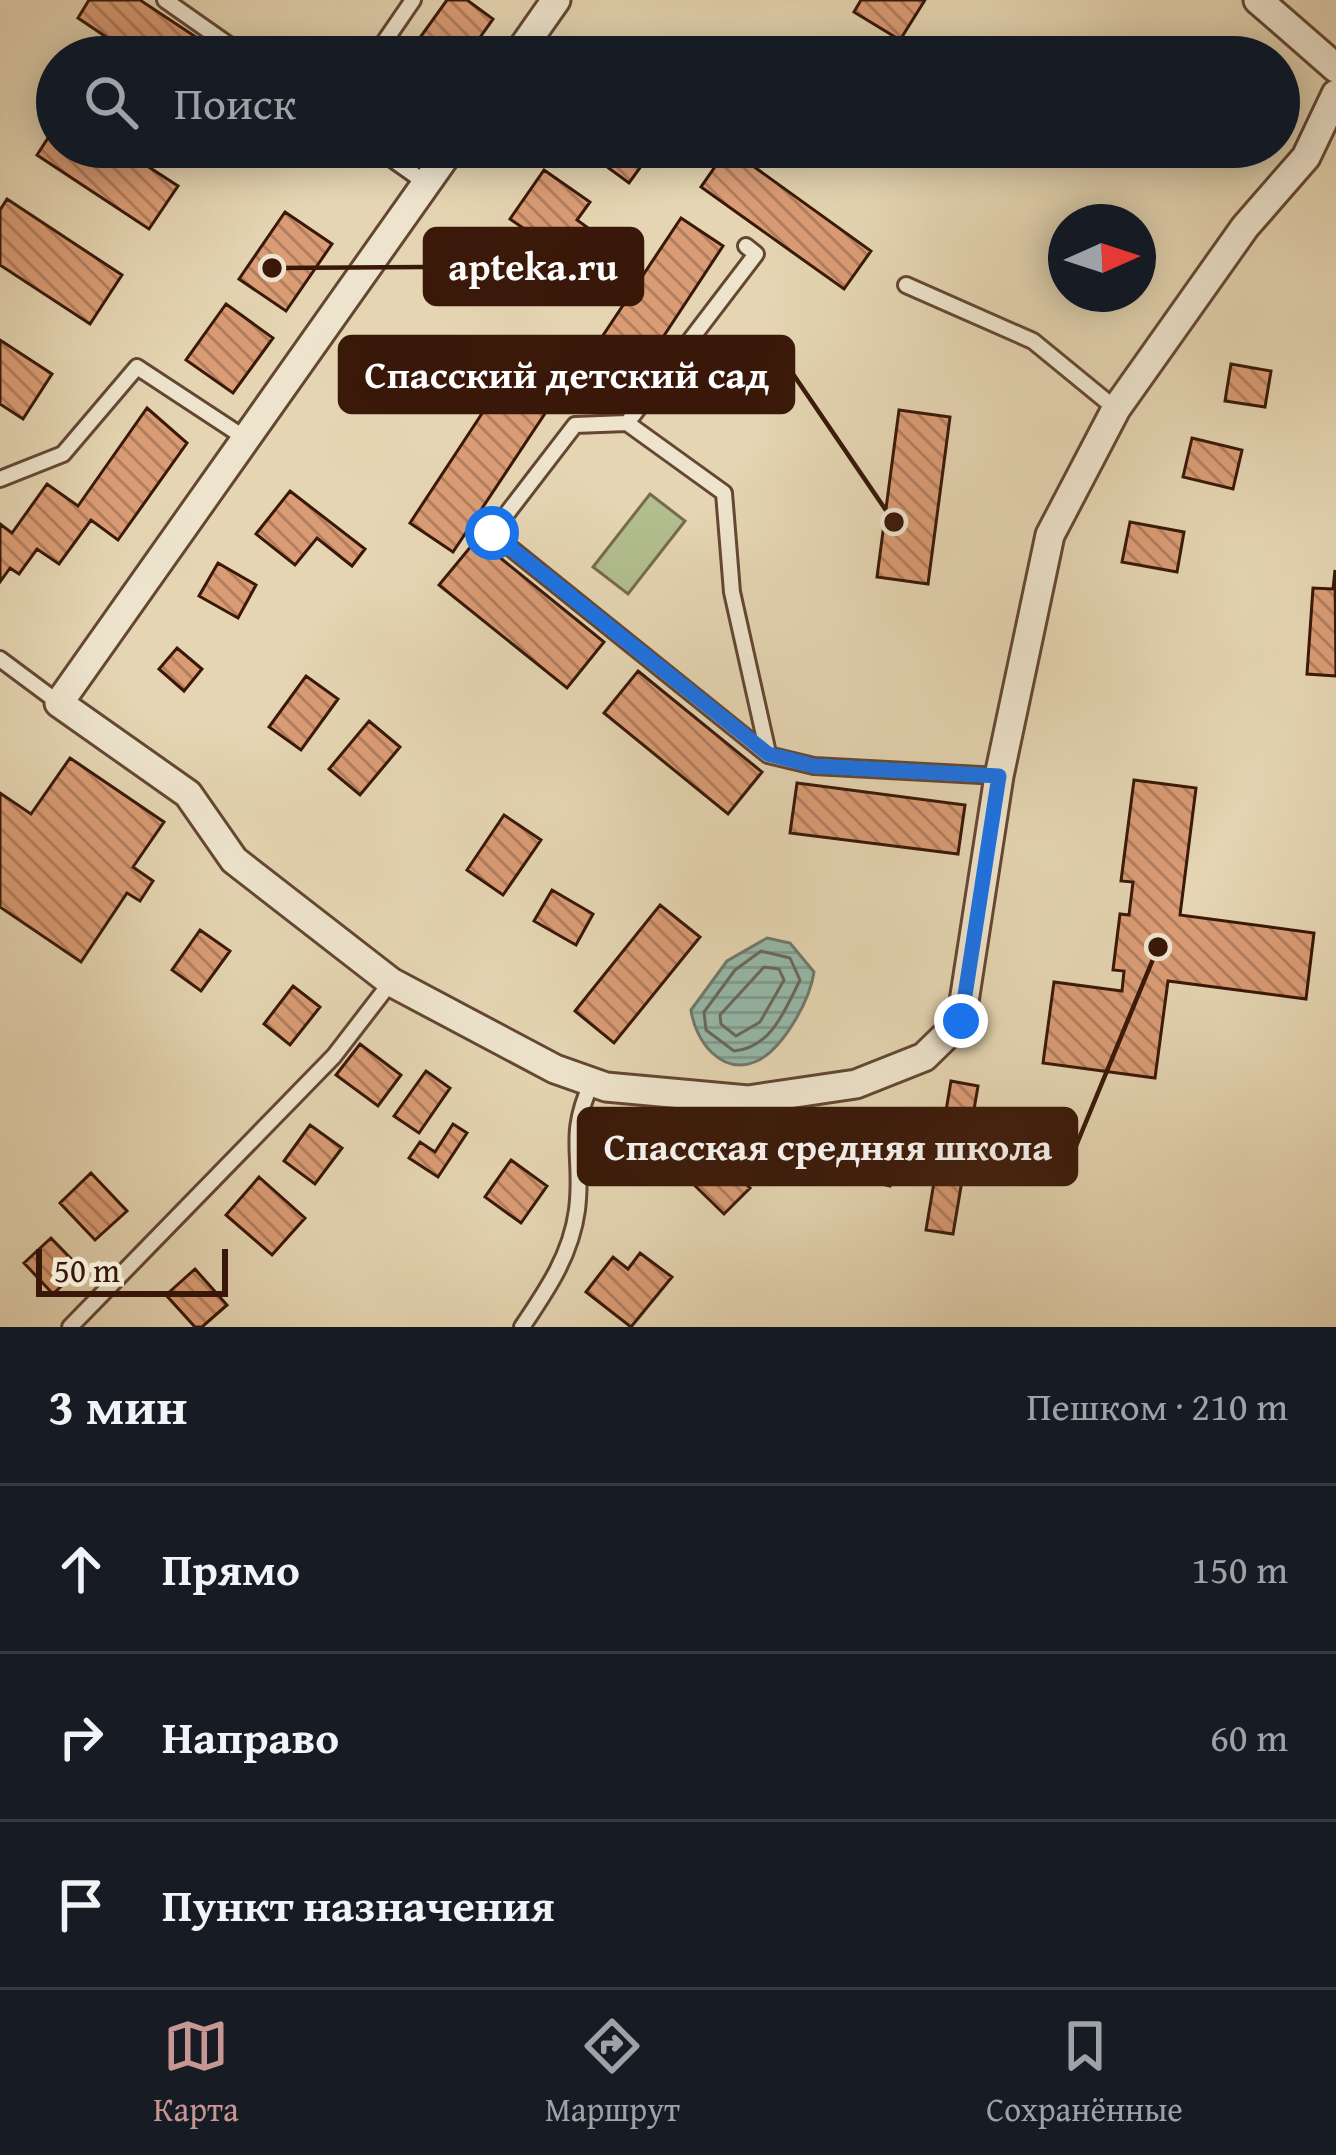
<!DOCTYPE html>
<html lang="ru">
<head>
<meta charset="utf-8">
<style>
  :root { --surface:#171b24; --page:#20242c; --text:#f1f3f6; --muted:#9ea1a6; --line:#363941; --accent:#c59692 }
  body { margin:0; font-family:"Gentium Book Plus",serif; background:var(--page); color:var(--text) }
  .compass { position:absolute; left:1048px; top:204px; width:108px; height:108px; border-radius:50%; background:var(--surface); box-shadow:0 6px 30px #0003; rotate:87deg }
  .scale { position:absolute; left:36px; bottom:30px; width:192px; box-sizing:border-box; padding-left:12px; border:6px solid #391809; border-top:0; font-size:33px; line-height:42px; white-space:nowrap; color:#391809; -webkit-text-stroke:9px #eee4cd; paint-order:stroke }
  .stop { position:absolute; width:36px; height:36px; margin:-27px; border:9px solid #1a73e8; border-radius:50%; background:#fff }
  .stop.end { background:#1a73e8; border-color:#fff; box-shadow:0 3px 12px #0008 }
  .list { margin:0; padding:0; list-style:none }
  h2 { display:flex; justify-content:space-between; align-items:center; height:156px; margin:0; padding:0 48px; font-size:51px }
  h2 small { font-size:39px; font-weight:400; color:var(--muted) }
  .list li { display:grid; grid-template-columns:78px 1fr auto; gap:36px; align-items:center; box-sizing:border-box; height:168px; padding:0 48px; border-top:3px solid var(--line) }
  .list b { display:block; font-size:45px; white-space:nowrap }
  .list em { font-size:39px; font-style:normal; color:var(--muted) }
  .icon { flex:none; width:66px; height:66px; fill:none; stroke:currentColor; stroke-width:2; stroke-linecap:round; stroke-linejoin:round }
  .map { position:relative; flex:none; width:1336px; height:1327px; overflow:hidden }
  .search { position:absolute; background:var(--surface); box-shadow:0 6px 30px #0003; left:36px; right:36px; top:36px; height:132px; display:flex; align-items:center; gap:30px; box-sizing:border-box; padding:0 42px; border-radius:66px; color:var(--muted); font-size:45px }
  .sheet { height:660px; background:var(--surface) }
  nav { display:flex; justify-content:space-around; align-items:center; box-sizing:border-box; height:168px; border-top:3px solid var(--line); background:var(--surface); font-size:33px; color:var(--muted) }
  nav a { display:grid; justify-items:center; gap:6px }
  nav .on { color:var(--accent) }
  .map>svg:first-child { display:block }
  .garden { fill:#b2be8e; stroke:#766b4c; stroke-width:3 }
  .water { fill:url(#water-rules); stroke:#71796a; stroke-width:3 }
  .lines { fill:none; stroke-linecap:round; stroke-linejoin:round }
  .shore { stroke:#68685a; stroke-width:3 }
  .building { fill:url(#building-back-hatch); stroke:#391809; stroke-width:3 }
  .lane-casing { stroke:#644733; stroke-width:20 }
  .street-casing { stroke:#644733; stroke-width:33 }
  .lane { stroke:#eee4cd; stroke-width:14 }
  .street { stroke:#eee4cd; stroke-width:27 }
  .route { stroke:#1a73e8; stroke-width:15 }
  .leader { fill:none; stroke:#391809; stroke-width:4.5 }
  .callout-dot { fill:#391809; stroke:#eee4cd; stroke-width:4.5 }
  .callout { fill:#391809; stroke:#391809; stroke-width:4.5 }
  .callout-label { font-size:39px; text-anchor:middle; font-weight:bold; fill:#fff }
</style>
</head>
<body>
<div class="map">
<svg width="1336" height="1327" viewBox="0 0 1336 1327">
  <defs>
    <pattern id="water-rules" width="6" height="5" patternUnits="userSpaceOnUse" patternTransform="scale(3)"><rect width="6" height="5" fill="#96b9aa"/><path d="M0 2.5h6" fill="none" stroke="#829e91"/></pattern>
    <pattern id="building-back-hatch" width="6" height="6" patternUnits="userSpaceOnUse" patternTransform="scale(3)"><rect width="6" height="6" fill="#da9c75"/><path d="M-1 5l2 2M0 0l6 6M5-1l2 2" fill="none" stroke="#b27e5e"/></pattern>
  </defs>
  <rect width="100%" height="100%" fill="#e5d5b2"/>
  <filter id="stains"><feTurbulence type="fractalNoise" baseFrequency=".00167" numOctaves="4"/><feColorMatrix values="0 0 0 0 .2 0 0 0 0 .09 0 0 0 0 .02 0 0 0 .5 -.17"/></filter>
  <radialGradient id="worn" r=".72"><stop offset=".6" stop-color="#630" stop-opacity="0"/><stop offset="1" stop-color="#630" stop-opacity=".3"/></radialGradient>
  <path class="garden" d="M650,494L685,521L628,594L593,567Z"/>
  <path class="water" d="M767,938L790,943L814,972C810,1000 783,1049 757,1061C721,1077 695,1040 691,1010L727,961Z"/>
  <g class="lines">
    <path class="shore" d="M761,951L790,958L800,980C785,1010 771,1048 734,1051L706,1030L704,1012L735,970Z
      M764,967L779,969L784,980L760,1022L736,1036L721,1024L720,1015Z"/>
  </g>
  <path class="building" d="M89,0H140L226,57H136L78,18Z
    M447,0H467L493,19L466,57H406Z
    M861,0H925L900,40L854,12Z
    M57,124V147H118L178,186L149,229L37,155Z
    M580,147H655L629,183Z
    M728,148L871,251L844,289L701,187Z
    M544,170L590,202L577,220L591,230L561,273L535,256L545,243L510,219Z
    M7,199L122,275L90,324L0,265V210Z
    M285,212L332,244L286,311L239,279Z
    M681,218L723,246L621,401L578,373Z
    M226,304L273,338L233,393L186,360Z
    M0,340L52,374L23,419L0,404Z
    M1231,364L1271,371L1265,407L1225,401Z
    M508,374L552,403L453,552L410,523Z
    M147,408L187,443L118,540L91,520L59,564L37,549L19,574L10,568L0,582V524L12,533L47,484L78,506Z
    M899,410L950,417L928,584L877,577Z
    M1192,438L1242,450L1233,489L1183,477Z
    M290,491L365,549L352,566L317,538L295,565L256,534Z
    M1130,522L1184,532L1177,572L1122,562Z
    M477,539L604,642L567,688L439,585Z
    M218,563L256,585L238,618L199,596Z
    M1335,570L1336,676L1307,674L1313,588L1333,589Z
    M177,648L202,669L184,691L159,669Z
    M638,671L762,772L728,814L604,713Z
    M306,676L338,699L301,750L269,727Z
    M369,721L400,747L360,795L329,769Z
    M70,758L164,822L133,867L153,881L140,901L127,893L81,962L0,907V793L31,814Z
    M1134,780L1196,788L1180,915L1314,933L1306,999L1168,981L1155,1078L1043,1063L1054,982L1122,991L1124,971L1113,970L1120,914L1129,915L1133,882L1121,881Z
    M797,783L965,805L958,854L790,833Z
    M504,815L541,840L503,895L467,870Z
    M552,890L593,914L576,945L534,921Z
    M660,905L700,937L614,1043L575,1011Z
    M200,930L230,951L201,991L172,970Z
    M293,986L320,1007L290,1045L264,1024Z
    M360,1044L401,1075L378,1106L336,1075Z
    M426,1071L450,1088L419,1133L394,1116Z
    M951,1081L978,1086L953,1234L926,1230Z
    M453,1124L467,1133L438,1177L409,1158L420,1142L435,1152Z
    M310,1125L342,1148L315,1184L284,1161Z
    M711,1151L750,1188L724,1214L686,1177Z
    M511,1160L547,1186L521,1223L485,1197Z
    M872,1160L894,1164L890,1186L868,1181Z
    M91,1173L127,1211L95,1240L60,1203Z
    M259,1177L305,1218L272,1255L226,1215Z
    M51,1238L80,1268L53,1294L24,1263Z
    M640,1253L672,1277L631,1327L586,1292L613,1257L628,1269Z
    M195,1269L227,1305L202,1327H195L166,1295Z"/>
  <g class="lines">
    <defs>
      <path id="lane" d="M165,0L246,57
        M374,57L413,0
        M375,147L426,183
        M746,246L756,254L627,423L575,425L492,533L768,755L814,766L999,776
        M906,285L1033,341L1116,409
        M627,423L724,493L732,592L768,753
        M0,479L63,454L137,367L245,438
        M0,659L59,703
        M70,1327L334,1056L391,982
        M522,1327C547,1290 571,1255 577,1210C584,1154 566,1138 592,1082"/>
      <path id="street" d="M1258,0L1336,68
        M516,57L556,0
        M452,147L59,703L188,794L234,860L391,982L555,1069L606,1087L748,1100L856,1084L924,1057L961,1021L999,776L1050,535L1116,409L1245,227L1306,157L1336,94"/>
    </defs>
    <use href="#lane" class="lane-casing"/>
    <use href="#street" class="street-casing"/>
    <use href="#lane" class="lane"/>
    <use href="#street" class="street"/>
  </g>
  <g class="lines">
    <path class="route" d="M492,533L768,754L814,766L999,776L961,1021"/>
  </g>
  <path class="leader" d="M272 268L425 267M894 522L793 374M1158 947L1076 1146"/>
  <g class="callout-dot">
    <circle cx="272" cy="268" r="12"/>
    <circle cx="894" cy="522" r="12"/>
    <circle cx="1158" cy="947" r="12"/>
  </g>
  <g class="callout">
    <rect x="425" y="229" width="217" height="75" rx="12"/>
    <rect x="340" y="337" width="453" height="75" rx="12"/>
    <rect x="579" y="1109" width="497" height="75" rx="12"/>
  </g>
  <g class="callout-label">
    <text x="533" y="280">apteka.ru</text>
    <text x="567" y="388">Спасский детский сад</text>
    <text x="828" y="1160">Спасская средняя школа</text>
  </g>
  <rect width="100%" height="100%" filter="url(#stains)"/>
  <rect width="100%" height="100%" fill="url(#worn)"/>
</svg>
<svg class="compass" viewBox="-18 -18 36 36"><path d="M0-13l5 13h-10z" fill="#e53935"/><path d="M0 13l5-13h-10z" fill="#9ea1a6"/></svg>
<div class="scale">50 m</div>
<div class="stop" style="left:492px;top:533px"></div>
<div class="stop end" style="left:961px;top:1021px"></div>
<div class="search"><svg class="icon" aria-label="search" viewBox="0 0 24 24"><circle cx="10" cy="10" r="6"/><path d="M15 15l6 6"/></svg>Поиск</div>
</div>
<section class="sheet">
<h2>3 мин<small>Пешком · 210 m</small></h2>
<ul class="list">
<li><svg class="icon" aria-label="ahead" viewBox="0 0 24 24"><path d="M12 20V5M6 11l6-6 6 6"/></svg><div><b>Прямо</b></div><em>150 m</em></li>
<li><svg class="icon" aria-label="right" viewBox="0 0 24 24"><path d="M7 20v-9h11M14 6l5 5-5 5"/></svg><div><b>Направо</b></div><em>60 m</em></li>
<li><svg class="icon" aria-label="arrive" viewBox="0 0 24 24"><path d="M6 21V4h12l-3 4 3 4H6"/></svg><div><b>Пункт назначения</b></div></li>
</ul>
</section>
<nav>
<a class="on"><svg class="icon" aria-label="map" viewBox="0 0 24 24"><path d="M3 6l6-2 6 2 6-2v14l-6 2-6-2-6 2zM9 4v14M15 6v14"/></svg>Карта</a>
<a><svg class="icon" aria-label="directions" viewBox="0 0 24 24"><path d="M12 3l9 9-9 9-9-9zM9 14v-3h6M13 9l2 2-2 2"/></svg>Маршрут</a>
<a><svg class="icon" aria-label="saved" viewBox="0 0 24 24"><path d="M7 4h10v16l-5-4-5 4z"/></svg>Сохранённые</a>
</nav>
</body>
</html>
